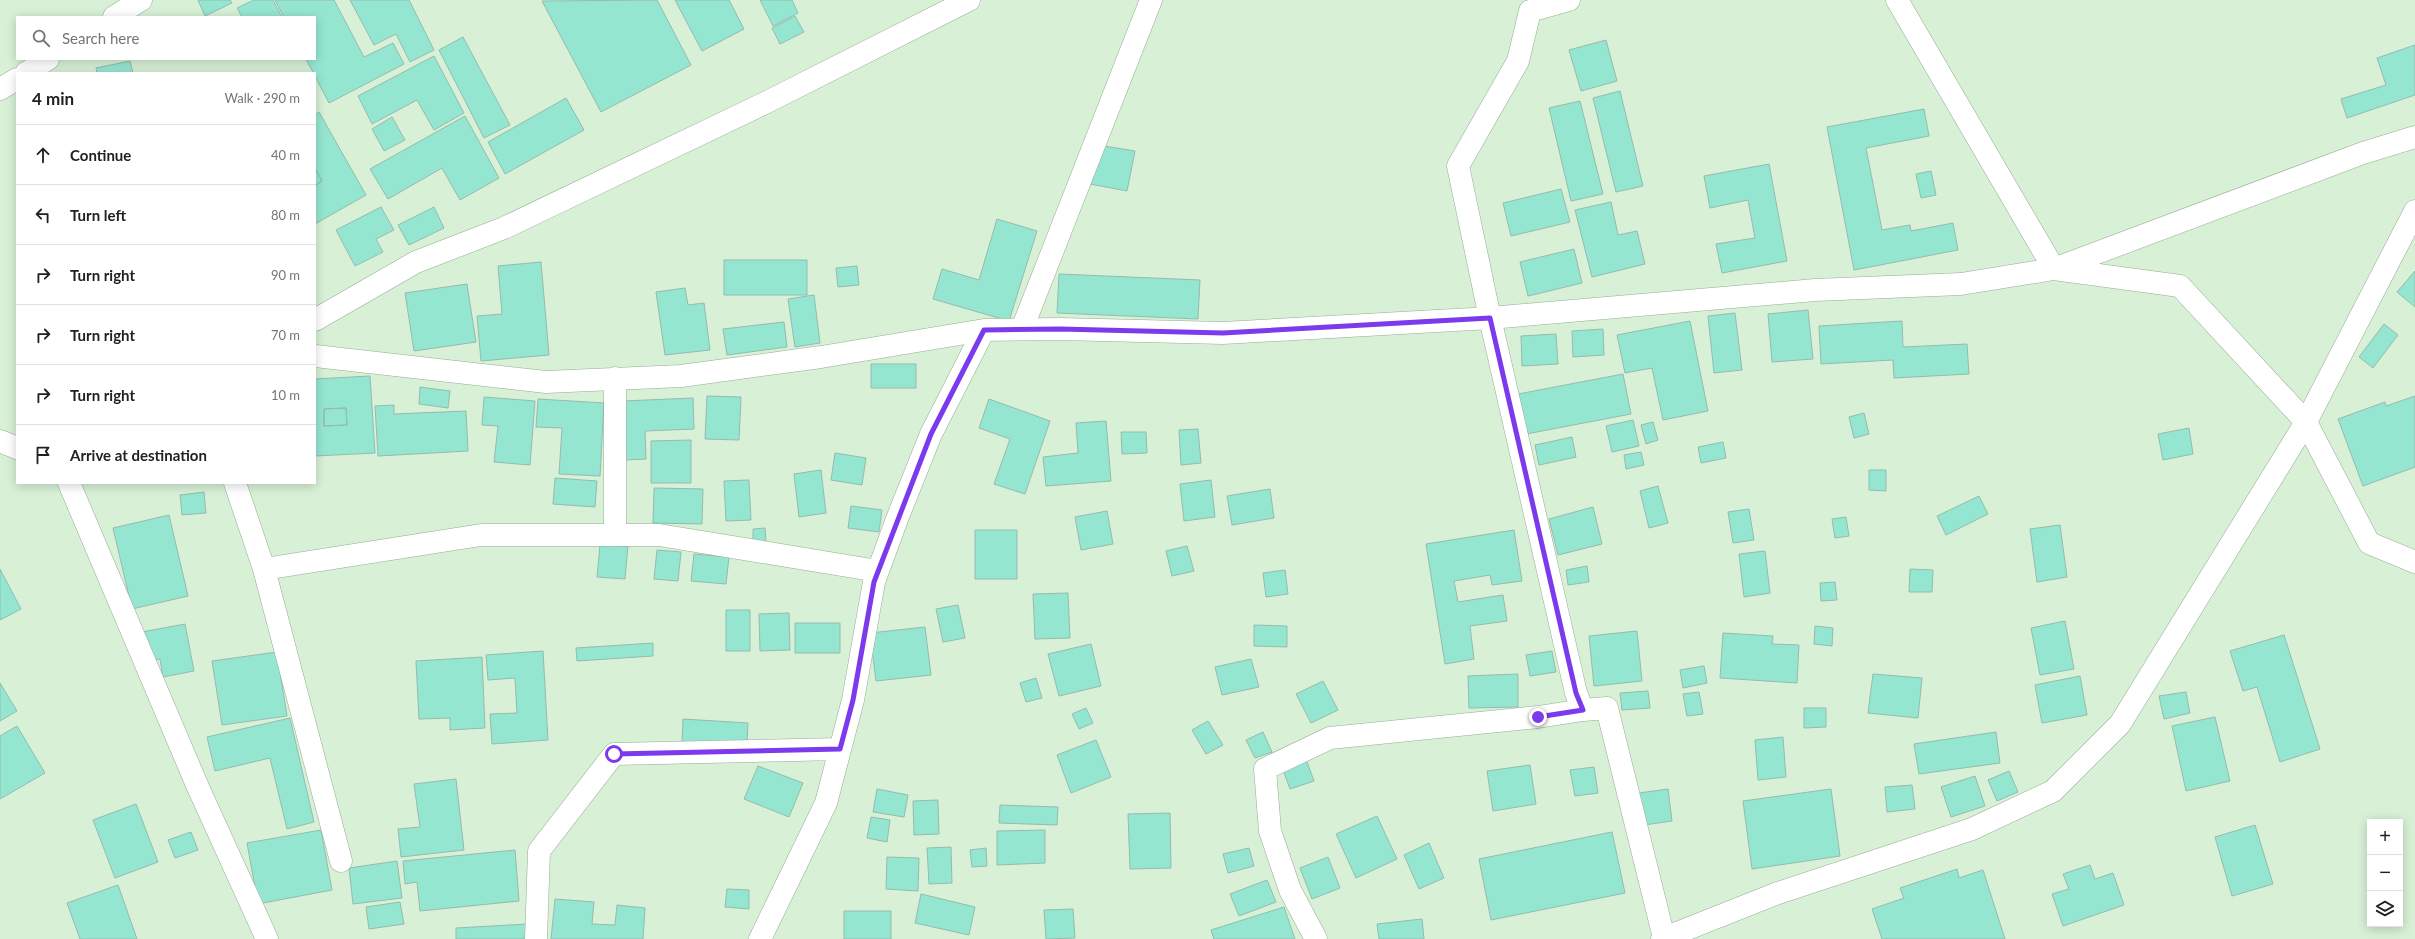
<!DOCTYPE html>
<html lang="en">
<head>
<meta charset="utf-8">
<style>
  :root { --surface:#fff; --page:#f2f2f2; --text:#202124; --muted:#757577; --line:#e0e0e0 }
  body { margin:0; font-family:Lato,sans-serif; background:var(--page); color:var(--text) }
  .controls { position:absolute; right:12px; bottom:12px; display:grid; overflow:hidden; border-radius:0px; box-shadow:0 2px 10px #0003 }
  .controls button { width:36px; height:36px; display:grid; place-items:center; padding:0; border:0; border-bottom:1px solid var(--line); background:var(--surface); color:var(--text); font:20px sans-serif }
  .stop { position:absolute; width:12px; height:12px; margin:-9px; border:3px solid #7c3aed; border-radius:50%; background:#fff }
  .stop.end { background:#7c3aed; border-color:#fff; box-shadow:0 1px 4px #0008 }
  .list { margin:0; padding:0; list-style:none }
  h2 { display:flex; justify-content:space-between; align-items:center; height:52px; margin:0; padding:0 16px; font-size:17px }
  h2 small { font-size:13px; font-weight:400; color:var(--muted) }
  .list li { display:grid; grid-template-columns:26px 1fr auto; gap:12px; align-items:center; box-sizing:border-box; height:60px; padding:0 16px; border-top:1px solid var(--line) }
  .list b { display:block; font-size:15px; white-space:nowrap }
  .list em { font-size:13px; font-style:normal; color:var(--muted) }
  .icon { flex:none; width:22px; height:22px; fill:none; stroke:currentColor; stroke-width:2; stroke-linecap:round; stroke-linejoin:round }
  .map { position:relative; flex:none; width:2415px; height:939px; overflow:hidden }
  .search { position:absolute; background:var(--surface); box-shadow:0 2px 10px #0003; left:16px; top:16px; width:300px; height:44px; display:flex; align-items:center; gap:10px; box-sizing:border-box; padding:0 14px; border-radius:0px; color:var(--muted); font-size:15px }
  .panel { position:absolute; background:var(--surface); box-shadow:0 2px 10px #0003; left:16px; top:72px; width:300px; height:412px; border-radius:0px }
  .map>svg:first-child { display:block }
  .building { fill:#95e6d1; stroke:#94bbaf; fill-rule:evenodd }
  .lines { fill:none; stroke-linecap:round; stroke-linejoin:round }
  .street-casing { stroke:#96ad94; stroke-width:23 }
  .secondary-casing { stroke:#96ad94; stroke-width:23 }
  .street { stroke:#fff; stroke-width:22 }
  .secondary { stroke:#fff; stroke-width:22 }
  .route { stroke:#7c3aed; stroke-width:5 }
</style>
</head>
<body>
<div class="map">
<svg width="2415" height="939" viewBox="0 0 2415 939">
  <rect width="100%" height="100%" fill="#d7f0d6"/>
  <path class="building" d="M198,0H230L232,3L205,16Z
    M254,0H273L282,17H242L237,8Z
    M275,0H334L364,57L393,43L404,64L329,103L306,59H315V17H284Z
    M350,0H409L434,50L410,62L396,34L374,45Z
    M657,0L691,65L601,112L542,1Z
    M675,0H729L744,29L702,51Z
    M760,0H792L798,13L773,26Z
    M795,16L804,32L780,44L772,28Z
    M463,37L510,125L484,138L439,50Z
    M1606,40L1617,81L1581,91L1569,50Z
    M2415,45V95L2347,118L2341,99L2386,85L2377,58Z
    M434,56L464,113L434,130L417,100L372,124L358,96Z
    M130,61L133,73H97L96,68Z
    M1620,91L1643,186L1616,192L1593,98Z
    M566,98L584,130L505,174L488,142Z
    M1580,101L1603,194L1571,201L1549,108Z
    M1924,109L1929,136L1866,148L1882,230L1910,225L1911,231L1953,223L1958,250L1854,270L1827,127Z
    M319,112L366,195L315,224V186L322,181L315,168V115Z
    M465,116L499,178L460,200L442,168L388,199L370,169Z
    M392,117L405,140L384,151L372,129Z
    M1098,145L1135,151L1127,191L1090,184Z
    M1769,164L1787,261L1722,273L1716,244L1755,238L1748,200L1710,208L1704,176Z
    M315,168L322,181L315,186Z
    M1931,171L1936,195L1921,198L1916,174Z
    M1561,189L1570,222L1511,236L1503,203Z
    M1611,202L1618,235L1637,231L1645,264L1592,277L1575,210Z
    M381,207L394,230L376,239L383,252L355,266L336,230Z
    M434,207L444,228L409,245L398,225Z
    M997,219L1037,231L1009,321L933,299L942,269L979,280Z
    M1574,249L1582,283L1528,296L1520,262Z
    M724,260H807V295H724Z
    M541,262L549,355L481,361L477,316L502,314L498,266Z
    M857,266L859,285L838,287L836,268Z
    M2415,271V307L2397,292Z
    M1059,274L1200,280L1198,319L1057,313Z
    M467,284L476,342L414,351L405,293Z
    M685,288L688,305L704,303L710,350L665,355L656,292Z
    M814,295L820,343L795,347L788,299Z
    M1808,310L1813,359L1772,362L1768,314Z
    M1735,313L1742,370L1714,373L1708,316Z
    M1690,321L1708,411L1663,420L1652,368L1625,373L1617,335Z
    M1902,321L1903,347L1967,344L1969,374L1894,378L1893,360L1821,364L1819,326Z
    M784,322L787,347L727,355L723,329Z
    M2384,324L2398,335L2373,368L2359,357Z
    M1603,329L1604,355L1573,357L1572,331Z
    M1556,334L1558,364L1522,366L1521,336Z
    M871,364H916V388H871Z
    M1623,374L1631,414L1521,435L1513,395Z
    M370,376L375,453L315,456V379ZM346,408L347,425L324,426V409Z
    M420,387L450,391L448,408L419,404Z
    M707,396L741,397L739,440L705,439Z
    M2415,396V467L2363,486L2338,419L2385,402L2386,406Z
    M484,397L535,401L530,465L494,462L498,426L482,425Z
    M693,398L694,429L645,431L646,459L625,460L623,401Z
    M538,399L604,403L600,476L559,474L562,428L536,427Z
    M989,399L1050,421L1025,494L994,484L1010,439L979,428Z
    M394,405V414L466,411L468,451L378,456L375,406Z
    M346,408L347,425L324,426V409Z
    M1864,413L1869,434L1854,438L1849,417Z
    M1633,420L1639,446L1612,452L1606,426Z
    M1106,421L1111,481L1046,486L1043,457L1078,453L1076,423Z
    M1653,422L1658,440L1646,444L1641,425Z
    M2189,428L2193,454L2163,460L2158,434Z
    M1198,429L1201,463L1181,465L1179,430Z
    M1121,432H1146L1147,453L1122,454Z
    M1572,437L1576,457L1539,465L1535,445Z
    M691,440V483H651V441Z
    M1723,442L1726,458L1701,463L1698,447Z
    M1641,452L1644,465L1626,469L1624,455Z
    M835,453L866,458L862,485L831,480Z
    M821,470L826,513L799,517L794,474Z
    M1869,470H1886V491L1869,490Z
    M555,478L597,481L595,507L553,504Z
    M749,480L751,520L726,521L724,481Z
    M1211,480L1215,517L1184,521L1180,484Z
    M1658,486L1668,523L1649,528L1640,491Z
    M654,488L703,489L702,524L653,523Z
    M1270,489L1274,518L1232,525L1227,496Z
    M204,492L206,513L182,515L180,495Z
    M1979,496L1988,514L1946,535L1937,516Z
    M851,506L882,510L879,532L848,528Z
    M1593,507L1602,544L1558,555L1549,519Z
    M1749,509L1754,540L1733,543L1728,512Z
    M1107,511L1113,544L1081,550L1075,517Z
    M169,515L188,596L132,609L113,528Z
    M1846,517L1849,536L1835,538L1832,519Z
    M2060,525L2067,577L2037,582L2030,529Z
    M765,528L766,542L753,543V529Z
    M975,530H1017V579H975Z
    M1514,530L1522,581L1492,585L1490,575L1454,581L1458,602L1503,595L1507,621L1470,626L1474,659L1445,664L1426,544Z
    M600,545L628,546L625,579L597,577Z
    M1187,546L1194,571L1172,576L1166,551Z
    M657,550L681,552L678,581L654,579Z
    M1765,551L1770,593L1744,597L1739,554Z
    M694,554L729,557L726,584L691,581Z
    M1587,566L1589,582L1568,585L1566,570Z
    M0,569L21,609L0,620Z
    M1910,569L1933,570L1932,592H1909Z
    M1285,570L1288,594L1266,597L1263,573Z
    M1835,582L1837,600L1821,601L1820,583Z
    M1068,593L1070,638L1035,639L1033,594Z
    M958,605L965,638L943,642L936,609Z
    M726,610H750V651H726Z
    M789,613L790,650L760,651L759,614Z
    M2065,621L2074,669L2040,675L2031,628Z
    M795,623H840V653H795Z
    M185,624L194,671L163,677L160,659L147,661L142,632Z
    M1254,625L1287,626V647L1254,646Z
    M1815,626L1833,628L1832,646L1814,644Z
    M925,627L931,675L876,681L870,633Z
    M1637,631L1642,681L1594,686L1589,636Z
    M1723,633L1773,636L1772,644L1799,645L1797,683L1720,678Z
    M2284,635L2320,749L2280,762L2257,687L2243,691L2230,651Z
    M653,643V656L577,661L576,648Z
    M1091,644L1101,686L1059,696L1048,654Z
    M543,651L548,740L492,744L490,714L517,713L515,678L488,680L486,655Z
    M1552,651L1556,672L1530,676L1526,655Z
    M277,652L287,716L222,725L212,661Z
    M482,657L485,728L450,730V718L419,719L416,661Z
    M1251,659L1259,687L1222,695L1215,667Z
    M1704,666L1707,683L1683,688L1680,670Z
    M1518,674V707L1469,708L1468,676Z
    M1873,674L1922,678L1918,718L1868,713Z
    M2080,676L2087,715L2042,723L2035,685Z
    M1036,678L1042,698L1026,702L1020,683Z
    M1323,681L1338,710L1311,723L1296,694Z
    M0,683L17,711L0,721Z
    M1648,691L1650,708L1622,710L1620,693Z
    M1699,692L1703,714L1687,716L1683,694Z
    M2186,692L2190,713L2164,719L2159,696Z
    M1086,708L1093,723L1079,729L1072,714Z
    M1804,708H1826V727L1804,728Z
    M2215,717L2230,781L2186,791L2172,726Z
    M290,718L314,822L287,829L270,758L215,771L207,737Z
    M683,719L748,723L747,745L682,742Z
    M1208,721L1223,745L1206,754L1192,730Z
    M17,726L45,773L0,799V736Z
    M1263,732L1272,752L1255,758L1246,740Z
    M1996,732L2000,763L1919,774L1914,744Z
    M1783,737L1786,777L1758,780L1755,740Z
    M1096,740L1111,777L1071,793L1057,755Z
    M1306,759L1314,781L1290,789L1282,767Z
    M1530,765L1536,804L1493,811L1487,771Z
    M758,766L803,783L789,817L744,799Z
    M1594,767L1598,793L1575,796L1570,770Z
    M2009,771L2018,792L1997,801L1988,780Z
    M1975,776L1985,806L1951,817L1941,787Z
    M456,779L464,850L401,857L398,829L420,827L414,784Z
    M1912,785L1915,809L1887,812L1885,787Z
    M877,789L908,795L904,817L873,812Z
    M1668,789L1672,821L1644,825L1639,793Z
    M1831,789L1840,856L1752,869L1743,801Z
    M938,800L939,834L914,835L913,801Z
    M136,804L158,862L115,878L93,820Z
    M1000,805L1058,807L1057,825L999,823Z
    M1170,813L1171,868L1130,869L1128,814Z
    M1377,816L1397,859L1356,878L1336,834Z
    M871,817L890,820L887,842L867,838Z
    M2255,825L2273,884L2232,896L2215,837Z
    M321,830L332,890L258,904L247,843Z
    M1045,830V863L997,865V831Z
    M191,832L198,850L175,858L168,840Z
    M1612,832L1625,893L1491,920L1479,859Z
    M1429,843L1444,878L1419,889L1404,855Z
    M951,847L952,883L929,884L927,848Z
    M986,848L987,866L972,867L970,850Z
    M1249,848L1254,866L1228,873L1223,854Z
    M515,850L519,901L420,911L417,882L405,884L403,861Z
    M887,857L919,858L918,891L886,889Z
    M1328,857L1340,888L1312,899L1300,868Z
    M397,861L402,898L353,904L349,868Z
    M2090,865L2095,879L2113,873L2124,905L2063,926L2052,894L2069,889L2063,874Z
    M1957,869L1959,878L1983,870L2005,939H1882L1872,909L1904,898L1900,888Z
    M1267,880L1276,902L1239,916L1230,894Z
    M118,885L137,939H80L67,903Z
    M727,889L749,890V909L725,907Z
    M921,894L975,907L969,935L915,923Z
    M555,899L594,902L592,924L615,925L617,905L645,908L643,939H551Z
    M400,902L404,924L369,929L366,907Z
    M1284,907L1295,939H1214L1211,930Z
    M1073,909L1075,938L1046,939L1044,910Z
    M844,911H891V939H844Z
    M1422,919L1424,939H1379L1377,924Z
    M527,924L528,939H456V928Z"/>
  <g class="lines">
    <defs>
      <path id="street" d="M1569,0L1530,11L1518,61L1458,166L1490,318L1576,693L1583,710L1607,708L1664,938
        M1897,0L2054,269L2180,286L2306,422L2369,543L2415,562
        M114,17L141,0
        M26,73L48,59
        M0,89L17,79
        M315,320L416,262L504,228L767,102L969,0
        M1022,329L1151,0
        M315,356L546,382L681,376L821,357L984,330L1060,329L1223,333L1490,318L1815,290L1961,284L2054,269L2363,153L2415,137
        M615,378V535
        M0,441L17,448
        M69,483L197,785L267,939
        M235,483L264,569L481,535H659L878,571
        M264,569L341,861
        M536,939L539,851L614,754L840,749
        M760,939L826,803L853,700L874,582L897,519L931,434L984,330
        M1316,939L1290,890L1270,831L1265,769L1330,738L1538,717L1583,710"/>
      <path id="secondary" d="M1662,939L1778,893L1972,829L2053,791L2120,724L2306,422L2415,211"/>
    </defs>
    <use href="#street" class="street-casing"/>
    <use href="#secondary" class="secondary-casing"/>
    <use href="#street" class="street"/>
    <use href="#secondary" class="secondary"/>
  </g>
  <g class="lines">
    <path class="route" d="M614,754L840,749L853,700L874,582L931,434L984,330L1060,329L1223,333L1490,318L1576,693L1583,710L1538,717"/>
  </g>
</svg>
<div class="controls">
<button>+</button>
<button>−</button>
<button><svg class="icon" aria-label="layers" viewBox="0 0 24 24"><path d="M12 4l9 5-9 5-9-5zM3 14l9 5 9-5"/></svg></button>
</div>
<div class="stop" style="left:614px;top:754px"></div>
<div class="stop end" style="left:1538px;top:717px"></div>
<div class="search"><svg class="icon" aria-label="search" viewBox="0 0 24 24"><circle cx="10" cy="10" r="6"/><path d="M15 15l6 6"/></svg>Search here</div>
<section class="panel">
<h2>4 min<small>Walk · 290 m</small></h2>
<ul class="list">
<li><svg class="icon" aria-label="ahead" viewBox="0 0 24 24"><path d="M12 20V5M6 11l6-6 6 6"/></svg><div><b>Continue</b></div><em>40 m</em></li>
<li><svg class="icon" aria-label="left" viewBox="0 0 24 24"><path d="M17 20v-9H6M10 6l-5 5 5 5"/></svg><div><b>Turn left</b></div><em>80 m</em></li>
<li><svg class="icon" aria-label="right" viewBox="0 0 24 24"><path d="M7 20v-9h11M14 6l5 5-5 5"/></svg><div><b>Turn right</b></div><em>90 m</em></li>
<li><svg class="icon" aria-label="right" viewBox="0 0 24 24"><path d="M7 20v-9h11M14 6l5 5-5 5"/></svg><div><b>Turn right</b></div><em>70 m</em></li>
<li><svg class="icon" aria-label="right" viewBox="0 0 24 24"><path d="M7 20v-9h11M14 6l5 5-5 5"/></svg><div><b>Turn right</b></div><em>10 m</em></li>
<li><svg class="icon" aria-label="arrive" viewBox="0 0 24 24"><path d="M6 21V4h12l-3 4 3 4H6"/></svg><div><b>Arrive at destination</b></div></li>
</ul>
</section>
</div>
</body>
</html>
